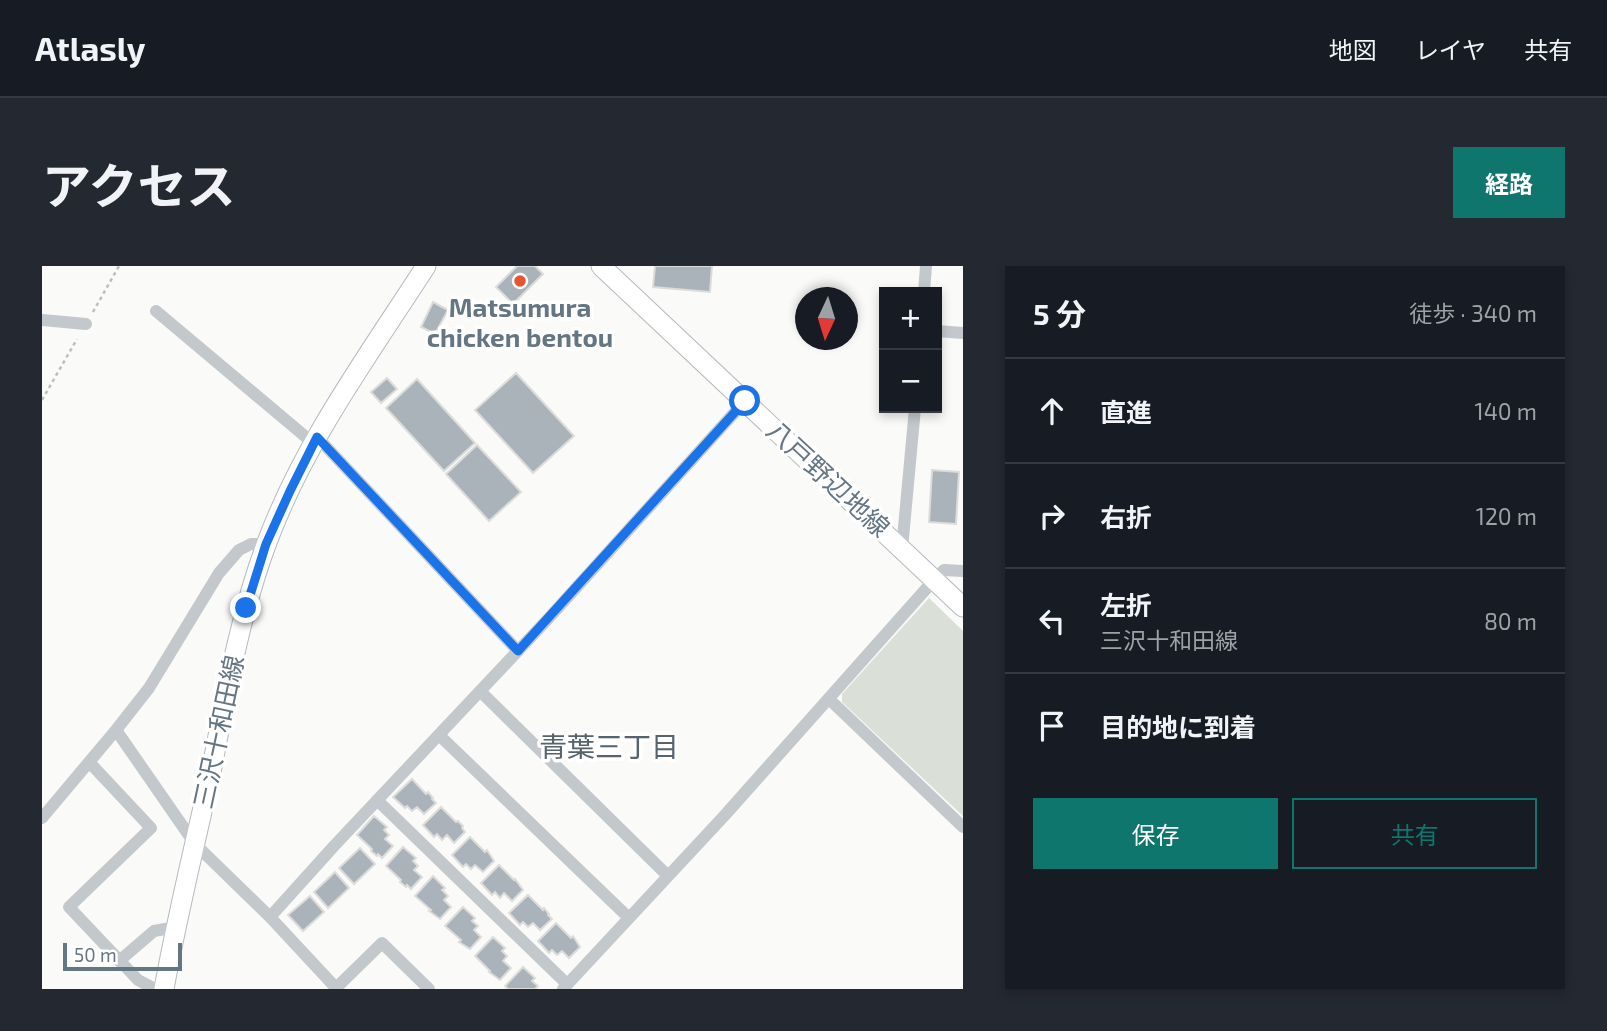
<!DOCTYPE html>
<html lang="ja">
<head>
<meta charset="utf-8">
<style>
  :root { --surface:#171b24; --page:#242831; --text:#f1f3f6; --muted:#9ea1a6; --line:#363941; --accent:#0f766e }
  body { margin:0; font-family:"Exo 2","Noto Sans JP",sans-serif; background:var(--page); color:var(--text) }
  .controls { position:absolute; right:21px; top:21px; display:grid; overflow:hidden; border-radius:0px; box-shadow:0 4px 10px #0003 }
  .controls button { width:63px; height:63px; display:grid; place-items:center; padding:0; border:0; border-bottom:2px solid var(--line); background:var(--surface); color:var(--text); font:35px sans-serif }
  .compass { position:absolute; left:753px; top:21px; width:63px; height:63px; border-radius:50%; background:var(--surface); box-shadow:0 4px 10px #0003; rotate:184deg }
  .scale { position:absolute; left:21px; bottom:18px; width:119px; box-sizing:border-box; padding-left:7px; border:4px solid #657683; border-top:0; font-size:19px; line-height:24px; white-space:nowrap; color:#657683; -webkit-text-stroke:5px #fff; paint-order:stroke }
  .stop { position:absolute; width:21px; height:21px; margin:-16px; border:5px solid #1a73e8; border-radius:50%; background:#fff }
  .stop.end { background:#1a73e8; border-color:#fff; box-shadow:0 2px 7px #0008 }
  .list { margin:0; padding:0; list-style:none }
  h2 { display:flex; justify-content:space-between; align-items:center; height:91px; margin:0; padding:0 28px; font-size:30px }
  h2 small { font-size:23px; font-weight:400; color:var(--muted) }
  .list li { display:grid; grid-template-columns:46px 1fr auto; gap:21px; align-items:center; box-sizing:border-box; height:105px; padding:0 28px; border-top:2px solid var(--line) }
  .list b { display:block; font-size:26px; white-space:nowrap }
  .list p { margin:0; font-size:23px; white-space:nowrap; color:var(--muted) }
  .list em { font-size:23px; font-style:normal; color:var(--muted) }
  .actions { display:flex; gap:14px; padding:21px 28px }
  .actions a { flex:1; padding:16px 0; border:2px solid var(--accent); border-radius:0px; text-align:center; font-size:24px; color:var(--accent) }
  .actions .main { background:var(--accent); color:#fff }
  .icon { flex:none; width:38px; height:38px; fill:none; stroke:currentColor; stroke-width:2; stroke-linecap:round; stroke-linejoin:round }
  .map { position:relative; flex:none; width:921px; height:723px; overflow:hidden; border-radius:0px }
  header { display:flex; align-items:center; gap:42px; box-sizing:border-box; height:98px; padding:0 35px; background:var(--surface); border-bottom:2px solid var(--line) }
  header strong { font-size:33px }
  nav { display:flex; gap:38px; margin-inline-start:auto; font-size:24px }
  .intro { display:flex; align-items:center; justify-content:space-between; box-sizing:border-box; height:168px; padding:0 42px }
  h1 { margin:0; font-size:49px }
  .button { padding:18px 32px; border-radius:0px; background:var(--accent); color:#fff; font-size:24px; font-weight:700 }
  main { display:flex; gap:42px; padding:0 42px }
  aside { flex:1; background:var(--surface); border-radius:0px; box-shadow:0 4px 10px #0003 }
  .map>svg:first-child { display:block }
  .green { fill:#dadfd7 }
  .building { fill:#aab3b9; stroke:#dcdcda; stroke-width:2 }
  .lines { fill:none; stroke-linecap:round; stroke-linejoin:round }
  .primary-casing { stroke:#b5babe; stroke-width:21 }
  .path { stroke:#bbbfc2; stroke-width:2.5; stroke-dasharray:3.5 3.5; stroke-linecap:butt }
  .street { stroke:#c3c8cc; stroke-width:12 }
  .primary { stroke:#fff; stroke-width:19 }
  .route { stroke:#1a73e8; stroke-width:9 }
  .poi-dot { fill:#e4572e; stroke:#fff; stroke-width:2.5 }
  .labels { text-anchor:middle; stroke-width:7; stroke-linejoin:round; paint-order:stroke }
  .poi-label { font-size:26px; font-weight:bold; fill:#657683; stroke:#fff }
  .street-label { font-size:26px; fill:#657683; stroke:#fff }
  .neighbourhood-label { font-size:28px; fill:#57646e; stroke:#fff }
</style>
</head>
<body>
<header>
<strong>Atlasly</strong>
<nav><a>地図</a><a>レイヤ</a><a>共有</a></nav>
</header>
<div class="intro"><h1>アクセス</h1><a class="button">経路</a></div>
<main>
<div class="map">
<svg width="921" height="723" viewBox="0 0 921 723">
  <rect width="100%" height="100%" fill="#fafaf8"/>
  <path class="green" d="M887,332L921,365V550L800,436V428Z"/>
  <path class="building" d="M475,0H493L501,8L471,38L454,21Z
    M613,0H670L668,26L611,21Z
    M391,36L406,44L393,68L379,61Z
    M474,107L532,170L491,207L433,144Z
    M345,112L355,123L339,137L329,126Z
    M375,113L433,177L402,205L344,142Z
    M435,179L479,226L447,255L404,208Z
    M890,204L917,206L914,258L887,256Z
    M370,513L384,528L386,526L391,532L390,533L394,537L382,548L375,541L370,545L365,540L363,542L351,531Z
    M399,541L414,556L416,555L421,560L420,562L423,566L412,577L405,569L400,574L395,568L392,571L381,559Z
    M332,550L345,561L342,564L347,569L343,573L351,580L340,592L336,588L335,590L329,585L330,583L315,569Z
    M428,571L443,586L445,584L452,595L441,606L433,599L429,603L424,598L421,601L410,589Z
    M361,581L374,592L371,595L376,600L372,604L380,611L369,623L365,619L364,621L358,616L359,614L344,600Z
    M318,582L333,598L312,618L297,602Z
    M457,599L472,614L473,613L481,624L470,635L462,627L458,632L453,626L450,629L439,617Z
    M293,606L307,622L286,642L272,626Z
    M391,610L403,622L400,624L406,630L402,634L409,641L398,653L387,645L389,644L373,630Z
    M486,629L501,644L502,642L507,648L506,649L510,653L498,664L491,657L486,661L481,656L478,659L467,647Z
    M268,630L282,646L261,665L246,649Z
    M421,641L433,652L430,655L436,660L432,664L439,671L428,683L417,676L419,674L403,660Z
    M514,657L529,672L531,670L538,681L527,692L520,685L515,689L510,684L507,687L496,675Z
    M451,671L463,682L460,685L465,690L461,695L469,702L458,714L447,706L448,705L433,690Z
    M481,701L493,712L490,715L496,720L493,723H466L463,720Z"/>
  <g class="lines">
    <defs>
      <path id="primary" d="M559,0L921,341
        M122,723C135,650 153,578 169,506C184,430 197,352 224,279C261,178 326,90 384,0"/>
    </defs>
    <use href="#primary" class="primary-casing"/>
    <path class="path" d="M51,46L77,0
      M0,134L35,73"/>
    <path class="street" d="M882,26L884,0
      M114,45L271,177
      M0,54L44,58
      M895,65L921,67
      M275,171L476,385
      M860,283L873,142
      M438,425L626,610
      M787,433L921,561
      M74,464L153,578L228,651L295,723
      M397,469L587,652
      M47,496L109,562L27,641L96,714L113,723
      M335,534L525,718
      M0,552L74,464L107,422L177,307L197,284L209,278H224
      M228,651L292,580L505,354L703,135
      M77,695L112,665L134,661
      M294,722L340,677L387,723
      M521,723L683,549L892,314L902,304L921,305"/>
    <use href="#primary" class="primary"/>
  </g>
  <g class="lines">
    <path class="route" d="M204,342L224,278L248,225L275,171L476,385L703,135"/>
  </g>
  <circle class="poi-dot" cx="478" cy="15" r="7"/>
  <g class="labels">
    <g class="poi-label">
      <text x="478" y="51">Matsumura<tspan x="478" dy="30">chicken bentou</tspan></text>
    </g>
    <g class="street-label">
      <text transform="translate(786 213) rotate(43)" y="9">八戸野辺地線</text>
      <text transform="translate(177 466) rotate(-78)" y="9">三沢十和田線</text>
    </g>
    <g class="neighbourhood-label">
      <text x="567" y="491">青葉三丁目</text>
    </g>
  </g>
</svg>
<div class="controls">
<button>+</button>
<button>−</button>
</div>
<svg class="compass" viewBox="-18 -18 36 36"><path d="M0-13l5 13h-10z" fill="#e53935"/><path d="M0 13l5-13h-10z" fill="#9ea1a6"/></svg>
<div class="scale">50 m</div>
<div class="stop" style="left:703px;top:135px"></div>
<div class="stop end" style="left:204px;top:342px"></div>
</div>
<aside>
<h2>5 分<small>徒歩 · 340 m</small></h2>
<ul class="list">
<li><svg class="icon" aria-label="ahead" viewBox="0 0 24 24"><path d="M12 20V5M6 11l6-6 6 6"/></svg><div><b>直進</b></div><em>140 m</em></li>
<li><svg class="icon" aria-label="right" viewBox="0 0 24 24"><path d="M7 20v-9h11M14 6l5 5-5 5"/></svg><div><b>右折</b></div><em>120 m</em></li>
<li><svg class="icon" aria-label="left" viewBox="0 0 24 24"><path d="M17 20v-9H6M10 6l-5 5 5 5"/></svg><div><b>左折</b><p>三沢十和田線</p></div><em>80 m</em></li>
<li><svg class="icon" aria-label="arrive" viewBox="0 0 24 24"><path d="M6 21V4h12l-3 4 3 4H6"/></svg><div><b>目的地に到着</b></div></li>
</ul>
<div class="actions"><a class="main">保存</a><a>共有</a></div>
</aside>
</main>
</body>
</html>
